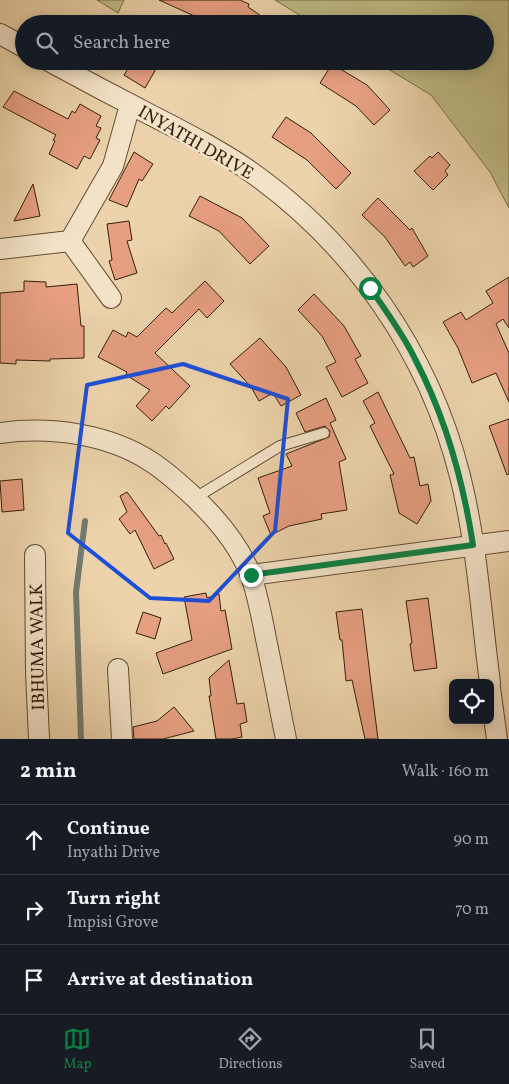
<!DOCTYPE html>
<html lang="en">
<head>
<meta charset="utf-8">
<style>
  :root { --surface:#171b24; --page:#242831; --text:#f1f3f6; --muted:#9ea1a6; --line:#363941; --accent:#0b8043 }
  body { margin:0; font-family:Vollkorn,serif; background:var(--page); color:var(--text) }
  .controls { position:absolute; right:15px; bottom:15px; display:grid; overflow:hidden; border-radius:8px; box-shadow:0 2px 12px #0003 }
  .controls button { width:45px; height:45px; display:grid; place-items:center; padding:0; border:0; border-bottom:1px solid var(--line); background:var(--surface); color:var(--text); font:25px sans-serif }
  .stop { position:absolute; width:15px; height:15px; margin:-11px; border:4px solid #0b8043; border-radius:50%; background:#fff }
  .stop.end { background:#0b8043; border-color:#fff; box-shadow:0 1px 5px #0008 }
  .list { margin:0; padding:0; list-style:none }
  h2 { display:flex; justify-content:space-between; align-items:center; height:65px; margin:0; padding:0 20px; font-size:21px }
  h2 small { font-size:16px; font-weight:400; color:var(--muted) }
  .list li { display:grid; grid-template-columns:32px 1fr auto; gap:15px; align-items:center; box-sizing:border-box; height:70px; padding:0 20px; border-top:1px solid var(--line) }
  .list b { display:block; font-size:19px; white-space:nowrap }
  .list p { margin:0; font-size:16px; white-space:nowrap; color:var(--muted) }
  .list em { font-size:16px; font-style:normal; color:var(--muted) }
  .icon { flex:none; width:28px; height:28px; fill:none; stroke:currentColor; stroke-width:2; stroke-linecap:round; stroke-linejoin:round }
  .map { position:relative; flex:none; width:509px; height:739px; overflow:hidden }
  .search { position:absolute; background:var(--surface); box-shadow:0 2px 12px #0003; left:15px; right:15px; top:15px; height:55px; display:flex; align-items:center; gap:12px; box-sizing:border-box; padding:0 18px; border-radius:28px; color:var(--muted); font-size:19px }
  .sheet { height:275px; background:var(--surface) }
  nav { display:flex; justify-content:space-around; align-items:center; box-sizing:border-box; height:70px; border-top:1px solid var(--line); background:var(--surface); font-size:14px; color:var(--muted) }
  nav a { display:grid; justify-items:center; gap:2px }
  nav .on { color:var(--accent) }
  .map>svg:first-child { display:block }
  .green { fill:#beba84; stroke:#796d48 }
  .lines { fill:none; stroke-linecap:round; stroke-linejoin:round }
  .stream { stroke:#727a6f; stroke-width:6 }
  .building { fill:#e69f81; stroke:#34200b }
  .lane-casing { stroke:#624d33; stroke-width:12 }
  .street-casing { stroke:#624d33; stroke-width:22 }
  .lane { stroke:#f3e2c8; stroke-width:10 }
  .street { stroke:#f3e2c8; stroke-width:20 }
  .route { stroke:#0b8043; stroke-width:6 }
  .marked { fill:none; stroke:#1d4ed8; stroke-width:4; stroke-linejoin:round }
  .labels { text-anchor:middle; stroke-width:5; stroke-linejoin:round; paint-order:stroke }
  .street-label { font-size:18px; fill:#34200b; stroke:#f3e2c8 }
</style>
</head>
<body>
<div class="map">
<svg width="509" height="739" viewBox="0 0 509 739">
  <rect width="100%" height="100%" fill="#ecd3ab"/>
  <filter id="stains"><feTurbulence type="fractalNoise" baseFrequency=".004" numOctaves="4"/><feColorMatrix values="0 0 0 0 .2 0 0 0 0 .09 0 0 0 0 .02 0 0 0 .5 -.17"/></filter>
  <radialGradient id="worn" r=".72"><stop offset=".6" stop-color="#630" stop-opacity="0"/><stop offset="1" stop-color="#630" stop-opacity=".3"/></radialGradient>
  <path class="green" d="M97,0H124L118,13Z
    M275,0H509V208L490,172L431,95L375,61H485V24H314Z"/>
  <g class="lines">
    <path class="stream" d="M81,739L76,592L85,521"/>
  </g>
  <path class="building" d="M159,0H240L249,4L248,7L273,24H212Z
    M133,61H142L156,69L145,88L124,75Z
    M332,64L367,85L390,110L374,125L356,106L320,83Z
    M14,91L68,119L72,111L75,113L80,104L101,116L96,126L101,128L96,138L100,140L90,159L84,156L77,169L49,154L55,141L53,140L56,135L3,107Z
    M286,117L311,133L351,173L336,189L307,160L272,137Z
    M134,152L153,164L142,181L139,179L127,207L109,200Z
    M438,152L450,165L445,171L448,175L433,190L414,171L430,156L432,158Z
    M33,184L40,216L14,221Z
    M200,196L242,218L269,246L250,264L219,231L189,216Z
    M378,198L410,230L412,228L428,256L413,267L410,262L405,266L385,237L362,215Z
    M129,221L132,240L127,241L137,273L115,280L109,261L112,260L107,224Z
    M509,277V328L503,319L496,324L509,353V402L496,373L472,383L458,348L443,322L461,312L466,320L493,303L486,291Z
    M24,281L46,282V287L77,284L81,326H84V358L50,359V361L16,360V364L0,363V293L24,291Z
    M205,281L224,301L207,318L199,309L155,353L190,386L169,409L166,406L152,421L136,406L150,390L126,375L127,372L98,357L113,330L126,337L128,332L137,337L166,308L172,313Z
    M314,294L344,326L361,356L355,359L368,383L342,397L326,367L336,362L322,336L298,310Z
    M260,338L286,367L301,395L281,406L273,393L259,401L251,387L230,364Z
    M378,392L410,458L414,457L420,486L428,484L431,501L417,524L399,513L390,475L394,474L370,426L375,423L363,401Z
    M326,398L336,420L330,423L346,459L339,462L347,510L321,514L322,519L289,526L271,535L263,516L270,513L258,478L292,466L286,454L329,437L330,431L325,426L305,432L296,413Z
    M509,419V474L507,475L489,426Z
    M22,479L24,510L2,512L0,481Z
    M127,492L159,536L161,535L165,544L166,543L174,559L154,569L135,530L130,534L119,519L127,512L120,496Z
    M206,593L207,598L219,594L221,611L225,610L232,649L163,674L156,653L192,640L184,597Z
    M428,598L437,668L414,671L410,644L412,643L406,601Z
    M362,609L372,692L378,739H365L352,680L346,681L342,640H340L336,612Z
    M143,612L161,618L155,639L136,633Z
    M229,660L237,704L244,703L247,722L240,724L242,737L232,739H216L209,696H211L209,678Z
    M174,707L194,731L163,739H134L133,727L157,721Z"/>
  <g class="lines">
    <defs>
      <path id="lane" d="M195,498L280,446L324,433"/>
      <path id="street" d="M0,34L24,47
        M49,61C82,79 114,96 147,113C182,131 218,149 251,172C354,245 429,353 460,476C477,543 481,614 490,683
        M70,241L111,298
        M0,249L70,241L113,166L130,105
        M0,433C51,426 110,434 153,463C168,473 181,485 194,497C217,519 240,546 251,576C258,596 262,618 266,639C273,672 279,705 286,739
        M35,555L36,672L39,739
        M251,575L509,541
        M118,669L122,739
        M490,688L497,739"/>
    </defs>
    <use href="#lane" class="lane-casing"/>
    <use href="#street" class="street-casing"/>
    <use href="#lane" class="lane"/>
    <use href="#street" class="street"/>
  </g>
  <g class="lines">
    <path class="route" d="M251,575L473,545C463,480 446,418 415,359C403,334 386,311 370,288"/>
  </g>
  <path class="marked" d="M183,364L288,399L275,531L209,601L150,598L68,533L87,385Z"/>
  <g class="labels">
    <g class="street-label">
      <text transform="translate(196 142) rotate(30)" y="6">INYATHI DRIVE</text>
      <text transform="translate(37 647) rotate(-91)" y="6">IBHUMA WALK</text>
    </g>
  </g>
  <rect width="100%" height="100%" filter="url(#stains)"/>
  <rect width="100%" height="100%" fill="url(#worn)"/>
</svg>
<div class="controls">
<button><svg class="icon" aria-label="locate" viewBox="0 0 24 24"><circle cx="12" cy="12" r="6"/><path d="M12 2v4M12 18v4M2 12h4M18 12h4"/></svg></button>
</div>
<div class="stop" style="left:370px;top:288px"></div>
<div class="stop end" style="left:251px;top:575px"></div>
<div class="search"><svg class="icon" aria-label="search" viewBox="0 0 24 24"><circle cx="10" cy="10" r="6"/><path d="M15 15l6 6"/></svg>Search here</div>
</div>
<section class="sheet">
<h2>2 min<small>Walk · 160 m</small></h2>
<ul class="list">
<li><svg class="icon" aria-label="ahead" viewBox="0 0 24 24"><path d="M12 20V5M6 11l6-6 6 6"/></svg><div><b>Continue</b><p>Inyathi Drive</p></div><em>90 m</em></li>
<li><svg class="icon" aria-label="right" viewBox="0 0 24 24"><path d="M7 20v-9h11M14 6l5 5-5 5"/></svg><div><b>Turn right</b><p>Impisi Grove</p></div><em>70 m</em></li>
<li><svg class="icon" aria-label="arrive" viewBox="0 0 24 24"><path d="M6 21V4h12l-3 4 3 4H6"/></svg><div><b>Arrive at destination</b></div></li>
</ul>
</section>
<nav>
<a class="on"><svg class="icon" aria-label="map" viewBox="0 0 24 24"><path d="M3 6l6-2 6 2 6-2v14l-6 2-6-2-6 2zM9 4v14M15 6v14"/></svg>Map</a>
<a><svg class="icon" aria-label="directions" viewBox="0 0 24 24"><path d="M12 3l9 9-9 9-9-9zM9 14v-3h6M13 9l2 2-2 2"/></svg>Directions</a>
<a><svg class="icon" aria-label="saved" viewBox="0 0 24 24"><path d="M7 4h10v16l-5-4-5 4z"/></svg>Saved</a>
</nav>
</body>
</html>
